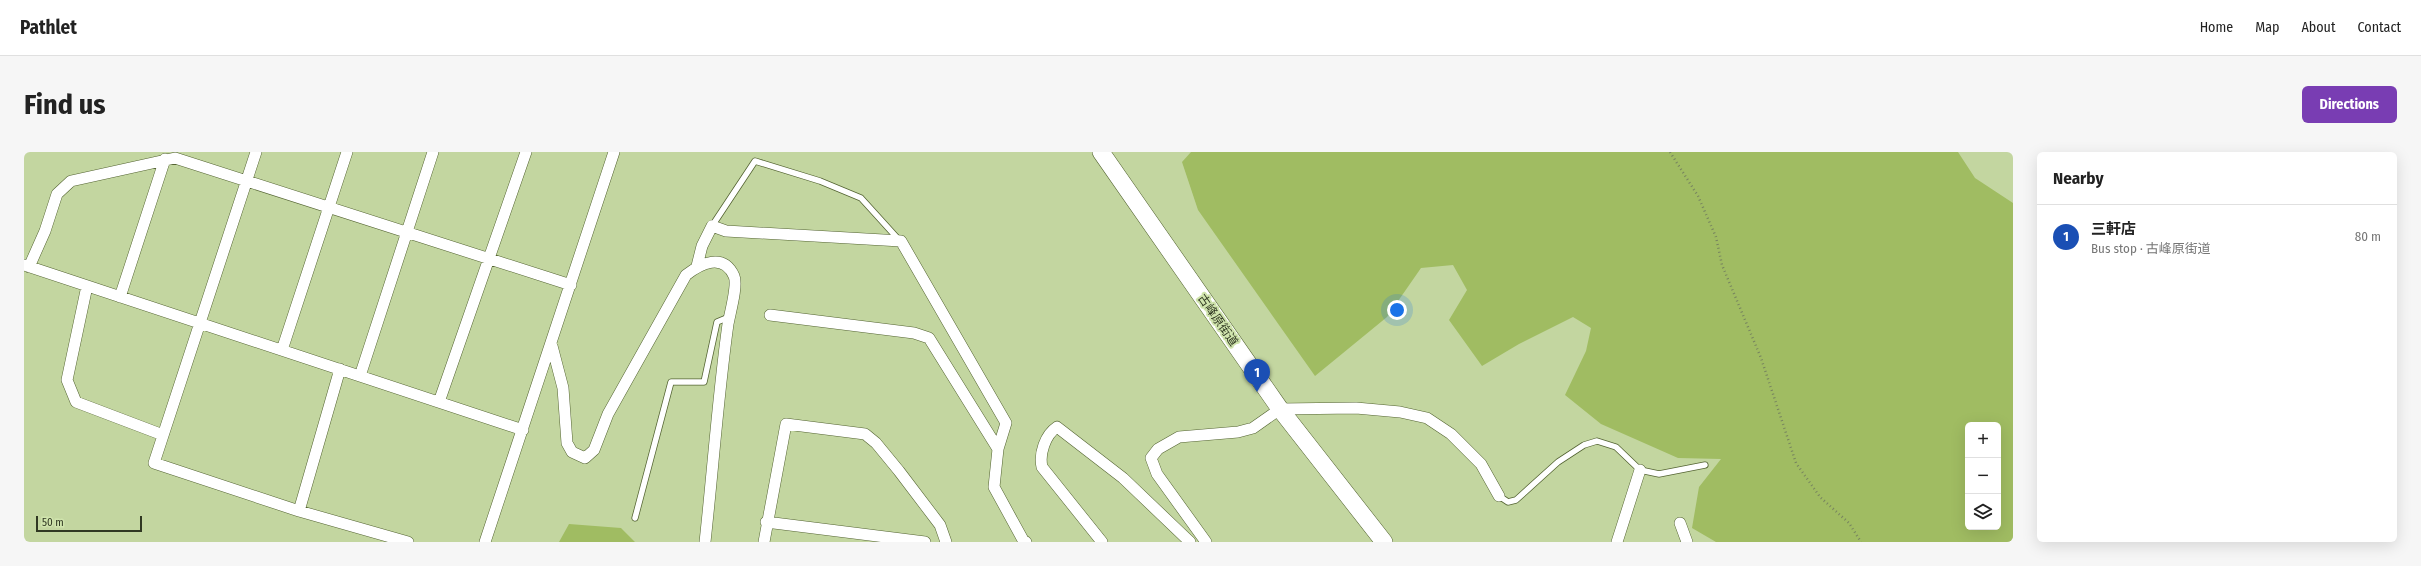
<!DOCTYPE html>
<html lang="en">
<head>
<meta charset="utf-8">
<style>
  :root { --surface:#fff; --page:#f6f6f6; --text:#222; --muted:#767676; --line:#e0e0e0; --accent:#793db3 }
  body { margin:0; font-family:"Fira Sans Condensed","Noto Sans JP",sans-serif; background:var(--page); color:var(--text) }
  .controls { position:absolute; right:12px; bottom:12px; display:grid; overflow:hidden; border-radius:6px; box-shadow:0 4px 16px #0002 }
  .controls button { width:36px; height:36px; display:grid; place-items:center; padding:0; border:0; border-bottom:1px solid var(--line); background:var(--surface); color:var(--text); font:20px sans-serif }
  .scale { position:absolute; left:12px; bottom:10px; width:106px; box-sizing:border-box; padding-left:4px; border:2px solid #303822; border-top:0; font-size:11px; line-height:14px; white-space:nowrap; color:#303822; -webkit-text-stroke:3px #d0e4ad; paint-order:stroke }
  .you { position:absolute; left:1373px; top:158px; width:14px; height:14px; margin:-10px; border:3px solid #fff; border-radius:50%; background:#1a73e8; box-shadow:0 0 0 6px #1a73e833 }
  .badge { display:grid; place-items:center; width:26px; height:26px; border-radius:50%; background:var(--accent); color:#fff; font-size:13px; font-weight:700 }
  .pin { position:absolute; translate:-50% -33px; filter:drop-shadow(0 1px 2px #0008) }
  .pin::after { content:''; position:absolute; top:21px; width:14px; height:12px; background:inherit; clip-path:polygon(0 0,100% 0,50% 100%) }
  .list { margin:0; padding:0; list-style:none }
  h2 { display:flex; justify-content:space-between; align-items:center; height:52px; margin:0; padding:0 16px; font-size:17px }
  h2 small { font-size:13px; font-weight:400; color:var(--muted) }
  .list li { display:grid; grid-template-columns:26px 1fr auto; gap:12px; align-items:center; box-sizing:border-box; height:64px; padding:0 16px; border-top:1px solid var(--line) }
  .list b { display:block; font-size:15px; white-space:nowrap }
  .list p { margin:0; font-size:13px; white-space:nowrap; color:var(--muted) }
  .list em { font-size:13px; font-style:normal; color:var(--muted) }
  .icon { flex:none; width:22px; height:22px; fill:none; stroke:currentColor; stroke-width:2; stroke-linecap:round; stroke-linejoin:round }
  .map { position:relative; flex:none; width:1989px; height:390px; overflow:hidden; border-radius:6px }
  header { display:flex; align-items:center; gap:24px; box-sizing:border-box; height:56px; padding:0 20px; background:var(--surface); border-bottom:1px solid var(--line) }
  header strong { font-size:19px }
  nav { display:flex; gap:22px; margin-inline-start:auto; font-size:14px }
  .intro { display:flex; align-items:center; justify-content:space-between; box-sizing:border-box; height:96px; padding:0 24px }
  h1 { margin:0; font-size:28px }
  .button { padding:10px 18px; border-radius:6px; background:var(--accent); color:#fff; font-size:14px; font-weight:700 }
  main { display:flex; gap:24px; padding:0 24px }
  aside { flex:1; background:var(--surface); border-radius:6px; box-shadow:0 4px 16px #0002 }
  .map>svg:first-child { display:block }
  .green { fill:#a0bc62; fill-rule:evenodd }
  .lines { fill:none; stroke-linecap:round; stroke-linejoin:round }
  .service-casing { stroke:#546432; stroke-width:7 }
  .minor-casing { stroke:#546432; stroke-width:12 }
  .primary-casing { stroke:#546432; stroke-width:18 }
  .path { stroke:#77845f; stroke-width:2.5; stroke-dasharray:1 3; stroke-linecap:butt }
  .service { stroke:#fff; stroke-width:5.5 }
  .minor { stroke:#fff; stroke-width:11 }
  .primary { stroke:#fff; stroke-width:17 }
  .labels { text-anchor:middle; stroke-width:4; stroke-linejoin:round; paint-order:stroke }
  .street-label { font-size:12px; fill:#303822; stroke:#d0e4ad }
</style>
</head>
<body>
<header>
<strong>Pathlet</strong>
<nav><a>Home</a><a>Map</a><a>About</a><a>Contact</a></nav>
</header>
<div class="intro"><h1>Find us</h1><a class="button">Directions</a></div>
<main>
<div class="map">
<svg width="1989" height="390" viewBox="0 0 1989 390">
  <rect width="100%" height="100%" fill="#c3d6a0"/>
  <path class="green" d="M1167,0H1934L1951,26L1989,51V390H1692L1668,376L1675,335L1697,307L1654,306L1577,272L1541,243L1562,199L1567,176L1549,165L1495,192L1458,214L1425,168L1443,138L1429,113L1397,116L1363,165L1291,224L1174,58L1158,10ZM1944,273H1974V375H1944Z
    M545,372L597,376L611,390H535Z"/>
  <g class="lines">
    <defs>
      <path id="service" d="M688,74L731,9L796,29L837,46L876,89
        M1475,344L1484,350L1492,348L1534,310L1560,293L1573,289L1592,295L1616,318L1635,322L1681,313
        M611,366L647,230H680L693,170L705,165"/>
      <path id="minor" d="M232,0L130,311L275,359L384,390
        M0,113L499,278
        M673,114L678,94L688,74L702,79L877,89L982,271L974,297L970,335L999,388L1002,390
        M5,115L21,79L33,42L47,29L151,6L547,133
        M63,134L43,228L52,250L139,283
        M96,145L141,7
        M746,163L890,181L905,186L974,297
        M528,194L539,236L543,291L548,300L561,306L570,298L584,262L662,123C676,112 699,100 710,124C714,133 706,161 704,172C694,244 689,317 681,390
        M258,198L323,0
        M336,224L409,0
        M415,250L502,0
        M275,359L316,217
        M742,370L901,390
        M1656,371L1663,390
        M461,390L590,0
        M740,390L762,272L841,282L852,291L875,319L916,373L922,390
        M1078,390L1018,315C1015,302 1021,283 1033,275L1099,326L1166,390
        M1182,390L1133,322L1127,306L1134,297L1155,285L1214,280L1229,276L1256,257L1332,256L1376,260L1403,266L1427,282L1457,312L1475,344
        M1593,390L1616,318"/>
      <path id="primary" d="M1077,0L1256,257L1360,390"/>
    </defs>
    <use href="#service" class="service-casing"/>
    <use href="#minor" class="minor-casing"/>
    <use href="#primary" class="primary-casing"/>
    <path class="path" d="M1646,0L1674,44L1692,85L1698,113L1737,206L1772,311L1796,345L1825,371L1837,390"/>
    <use href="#service" class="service"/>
    <use href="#minor" class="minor"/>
    <use href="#primary" class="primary"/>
  </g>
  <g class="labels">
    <g class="street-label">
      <text transform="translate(1194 168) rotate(55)" y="4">古峰原街道</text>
    </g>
  </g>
</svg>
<div class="controls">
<button>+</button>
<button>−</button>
<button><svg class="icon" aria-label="layers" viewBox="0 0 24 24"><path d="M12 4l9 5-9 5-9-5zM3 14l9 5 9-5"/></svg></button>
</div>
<div class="scale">50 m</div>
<div class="you"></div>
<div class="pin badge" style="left:1233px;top:240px;background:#1a4fb4">1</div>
</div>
<aside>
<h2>Nearby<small></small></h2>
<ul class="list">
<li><span class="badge" style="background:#1a4fb4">1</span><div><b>三軒店</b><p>Bus stop · 古峰原街道</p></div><em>80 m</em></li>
</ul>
</aside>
</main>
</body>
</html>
